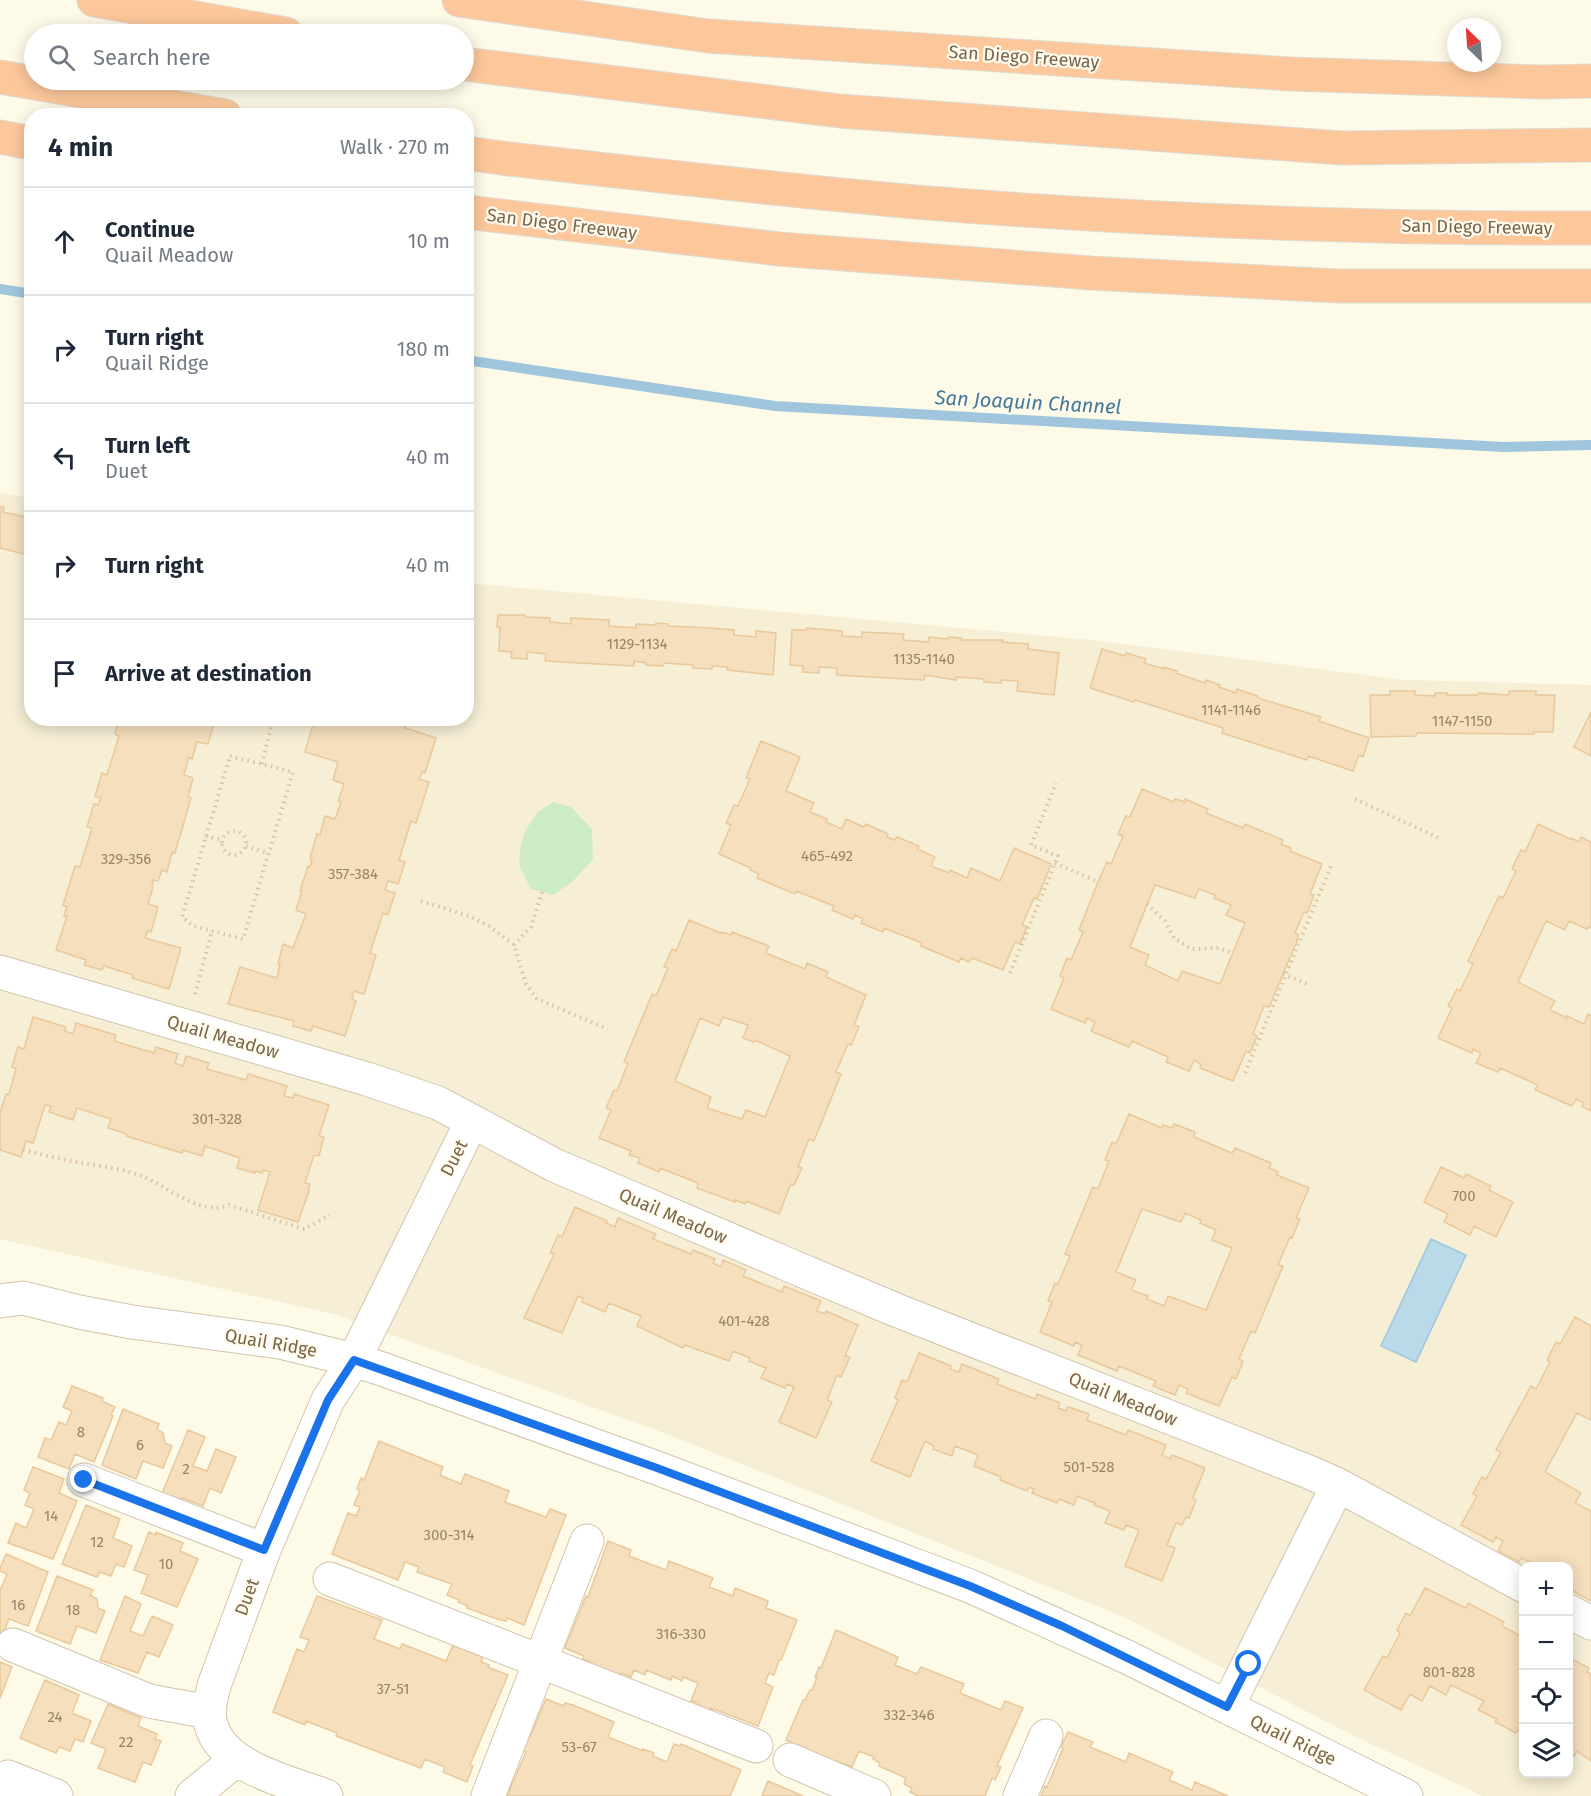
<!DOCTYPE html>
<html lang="en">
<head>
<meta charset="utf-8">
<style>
  :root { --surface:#fff; --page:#f2f2f3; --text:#1f2937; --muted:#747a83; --line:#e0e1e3 }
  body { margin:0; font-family:"Fira Sans",sans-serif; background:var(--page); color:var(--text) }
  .controls { position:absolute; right:18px; bottom:18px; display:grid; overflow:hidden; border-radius:12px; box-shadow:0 3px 15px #0003 }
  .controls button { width:54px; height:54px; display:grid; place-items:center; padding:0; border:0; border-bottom:2px solid var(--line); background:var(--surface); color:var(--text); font:30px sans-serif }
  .compass { position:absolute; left:1447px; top:18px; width:54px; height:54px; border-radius:50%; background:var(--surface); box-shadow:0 3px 15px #0003; rotate:335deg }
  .stop { position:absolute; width:18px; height:18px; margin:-14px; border:4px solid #1a73e8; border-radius:50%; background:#fff }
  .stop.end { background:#1a73e8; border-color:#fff; box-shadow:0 2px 6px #0008 }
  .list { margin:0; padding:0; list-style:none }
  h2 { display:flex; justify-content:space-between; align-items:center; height:78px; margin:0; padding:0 24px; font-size:26px }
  h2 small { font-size:20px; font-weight:400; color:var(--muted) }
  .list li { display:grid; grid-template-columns:39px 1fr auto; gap:18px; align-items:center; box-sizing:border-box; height:108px; padding:0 24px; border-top:2px solid var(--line) }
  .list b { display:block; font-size:22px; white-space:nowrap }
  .list p { margin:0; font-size:20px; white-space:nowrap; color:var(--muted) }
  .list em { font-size:20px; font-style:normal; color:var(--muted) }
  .icon { flex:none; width:33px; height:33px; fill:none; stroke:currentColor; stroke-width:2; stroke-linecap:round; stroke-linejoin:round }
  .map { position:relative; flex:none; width:1591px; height:1796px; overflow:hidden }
  .search { position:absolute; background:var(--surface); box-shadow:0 3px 15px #0003; left:24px; top:24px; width:450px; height:66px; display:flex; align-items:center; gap:15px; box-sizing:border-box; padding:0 21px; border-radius:33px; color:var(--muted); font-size:22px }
  .panel { position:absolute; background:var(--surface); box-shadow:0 3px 15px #0003; left:24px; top:108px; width:450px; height:618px; border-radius:24px }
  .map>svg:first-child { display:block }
  .residential { fill:#f6eed5; fill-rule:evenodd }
  .green { fill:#ccedc4 }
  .water { fill:#bad9e9; stroke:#9fc6dc; stroke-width:1.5 }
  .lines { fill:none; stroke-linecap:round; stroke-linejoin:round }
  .stream { stroke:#9fc6dc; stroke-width:10 }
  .building { fill:#f5dfbd; stroke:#e9c99c; stroke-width:1.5; fill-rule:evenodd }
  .minor-casing { stroke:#d1c4ac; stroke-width:35 }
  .highway-casing { stroke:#dfdad3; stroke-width:35 }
  .path { stroke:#dbc39f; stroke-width:4; stroke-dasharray:1.5 4.5; stroke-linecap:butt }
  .minor { stroke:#fff; stroke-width:33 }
  .highway { stroke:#fcc89b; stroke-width:33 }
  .route { stroke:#1a73e8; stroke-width:8 }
  .labels { text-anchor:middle; stroke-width:4.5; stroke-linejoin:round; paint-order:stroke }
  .number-label { font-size:15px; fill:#998466 }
  .street-label { font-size:18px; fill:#7a6549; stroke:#fffcef }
  .water-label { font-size:20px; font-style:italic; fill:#437896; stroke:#fffcef }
</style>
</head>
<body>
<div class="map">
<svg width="1591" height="1796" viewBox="0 0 1591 1796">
  <rect width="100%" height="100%" fill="#fefae8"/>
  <path class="residential" d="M0,493L31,498L32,718H466L467,583L1091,640L1405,680L1591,685V1796H1483L1356,1737L1122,1616L656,1430L334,1314L0,1239ZM1524,1566H1568V1774H1524Z"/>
  <path class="green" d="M553,802L571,807L592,829L593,859L573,881L553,895L531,889L519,865L521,844L525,831L538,812Z"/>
  <path class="water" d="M1431,1239L1466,1255L1416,1362L1381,1346Z"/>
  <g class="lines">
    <path class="stream" d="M0,289L32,294
      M466,360L775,406L1503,447L1591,445"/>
  </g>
  <path class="building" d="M0,507H4L3,512L26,517L28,511L32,512V556L0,548Z
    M498,615H525V617L550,618V622L571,624V618L609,620V626L636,628V624L656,625V623L668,624V626L711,628L734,630V635L756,637V631L776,633L773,675L727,670L728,667L712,666V669L693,668V665L664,663L663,666L646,665V663L634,661V666L545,661L546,654L527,652V659L511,658L512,652L499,651L500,627H497Z
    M807,628L842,631V636L862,637V632L904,634L903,640L928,642L929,637L947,639L948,637L961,638V640H1003L1002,642L1028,644V649L1059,653L1054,695L1017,691L1018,681L1001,680V683L984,682V679L956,677V680L925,675L924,680L837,675V668L819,667V673L803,672V666L790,665L792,630H807Z
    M1102,649L1125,656L1126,653L1146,659L1144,663L1164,669V667L1177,671L1176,673L1205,683L1206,680L1220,685L1219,687L1236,693L1237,689L1258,696V698L1321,717L1319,721L1369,738L1363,757L1359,755L1353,771L1308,756L1307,760L1222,733L1223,728L1135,700L1134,702L1090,688Z
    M1390,691H1415V695L1435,696V693H1447V695H1478V693L1509,695V691H1536V695H1555L1553,732H1534V734L1417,733L1416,736L1371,737L1370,695H1390Z
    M1591,712V756L1574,747Z
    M119,718L215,720L208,744L197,742L192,759L189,757L184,775L193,778L188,797L191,798L175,853L172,852L167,872L162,870L158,881L153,880L152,886L153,887L148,904L158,907L151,932L148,930L145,938L181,948L169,989L132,978L133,975L104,966L102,970L84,965L86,960L56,950L67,916H64L67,907L63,905L75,866L80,867L92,828L87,827L94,804L98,805L101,798L95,796L102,773L107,775L119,736L115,734Z
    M315,718H372L385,722L386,718H389L406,724L405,728L436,738L425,773L422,772L419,779L429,782L416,823L411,821L399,860L405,862L398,884L388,881L385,890L395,893L388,915L383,913L370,953L376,955L364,994L354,991L352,999L356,1001L345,1036L313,1026L311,1031L293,1026L294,1021L228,1004L240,967L277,978L280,964H278L283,944L293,948L306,914L296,910L302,891H300L308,866L310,867L312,859L310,858L317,834L320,835L325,816L335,819L341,802L338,801L344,784L333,780L338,762L305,752Z
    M761,741L800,757L786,791L814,803L810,812L827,819L826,822L842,829L846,819L864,827L866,824L888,834L887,837L895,840L897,837L919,846L917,849L935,857L931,866L949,873L950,870L967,878L971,868L1000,881L1014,848L1051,864L1037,899L1034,898L1022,925L1027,927L1020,944L1015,942L1003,970L972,958L969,962L961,958L959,962L921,946L922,943L884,928L883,932L861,923L863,919L855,915L853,919L832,910L834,906L796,891L795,894L757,878L759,874L750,870L751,868L719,854L731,825L726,823L734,805L738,806L750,779L746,778Z
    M1142,789L1174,802L1175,799L1185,802V799L1208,809L1206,813L1243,828L1245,824L1283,840L1281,844L1291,848L1290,851L1322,864L1310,894L1314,895L1307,913L1304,912L1295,933L1298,934L1297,941L1269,1007L1264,1006L1253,1034L1257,1036L1250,1053L1246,1051L1233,1081L1200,1068L1201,1064L1194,1060L1189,1071L1166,1062L1168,1057L1132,1041L1129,1047L1091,1031L1095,1022L1087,1018L1085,1023L1051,1009L1064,978L1060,976L1067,958L1071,960L1083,932L1079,930L1098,882L1107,862L1111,864L1123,836L1118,834L1126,816L1130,817ZM1155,885L1195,898L1199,889L1215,895L1214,898L1231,905L1226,915L1245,923L1220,984L1182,971L1178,981L1145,965L1149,955L1130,947Z
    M1538,824L1570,839L1571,838L1579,842L1581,837L1591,842V928L1588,927L1587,929L1569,921L1565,930L1546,921L1518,982L1555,1001L1550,1010L1567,1018V1016L1584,1024L1588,1014L1591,1016V1111L1582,1107L1584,1103L1576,1099L1572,1106L1535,1090L1538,1085L1500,1068L1498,1072L1476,1063L1481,1053L1473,1049L1472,1053L1438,1038L1452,1008L1448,1006L1457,989L1460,991L1473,964L1468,961L1499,896L1503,898L1516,871L1512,869L1521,850L1525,852Z
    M689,920L721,933L722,932L731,935L732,932L769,946L766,953L805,969L807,963L828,972L826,977L866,995L854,1025L859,1027L851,1045L848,1044L836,1072L841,1074L814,1141L809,1139L798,1167L802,1168L794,1185L791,1184L779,1214L746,1201L745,1204L735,1200V1202L697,1188L698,1183L660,1168L659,1172L638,1163L640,1158L629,1155L631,1151L599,1138L611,1110L606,1108L614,1090L617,1091L628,1063L624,1062L652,994L656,996L668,968L664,967L672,949L676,951ZM723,1017L748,1025L743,1038L754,1042L755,1040L790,1056L765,1117L746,1110L742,1119L707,1108L711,1097L675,1081L700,1018L719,1026Z
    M33,1017L66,1027L65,1031L73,1034L76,1023L116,1035L114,1041L154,1053L156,1047L178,1054L175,1063L183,1066L186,1056L209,1063L207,1069L246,1080L248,1074L287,1086L284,1096L293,1098L294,1094L329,1105L319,1136L324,1137L319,1156L314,1155L305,1183L310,1184L308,1190L309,1191L298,1222L258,1210L270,1172L263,1170L262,1173L256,1171L255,1173L237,1168L240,1158L205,1146L202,1156L183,1150L182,1153L126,1136L127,1134L108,1128L111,1119L77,1108L73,1120L49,1112L51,1106L45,1105L33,1143L26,1141L21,1157L0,1150V1113L6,1094H9L16,1069L12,1067L18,1047L24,1049Z
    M1129,1114L1162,1128L1163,1125L1172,1128L1174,1124L1195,1132L1194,1137L1232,1153L1235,1148L1271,1163L1269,1168L1278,1172L1277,1175L1309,1188L1296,1218L1300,1219L1292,1238L1290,1237L1278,1265L1283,1266L1255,1333L1251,1331L1239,1359L1243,1361L1236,1379L1232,1377L1219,1406L1186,1393L1188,1389L1179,1385L1175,1395L1153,1386L1156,1381L1119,1366L1117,1371L1078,1355L1082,1345L1075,1342L1074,1346L1040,1332L1052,1302L1048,1301L1055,1283L1058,1284L1070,1256L1065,1254L1093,1187L1098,1189L1109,1161L1105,1160L1112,1142L1116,1144ZM1142,1209L1181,1222L1185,1213L1201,1220L1200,1223L1216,1230L1212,1240L1232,1248L1206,1310L1168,1296L1164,1306L1147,1299L1148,1296L1131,1290L1136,1280L1116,1272Z
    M1441,1167L1464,1178L1466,1174L1491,1186L1489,1190L1513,1202L1496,1237L1474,1226L1470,1235L1444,1222L1448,1214L1424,1202Z
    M575,1207L607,1221L606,1223L615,1227L618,1218L656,1234L653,1239L691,1254L693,1250L715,1259L713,1263L721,1267L723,1260L746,1270L743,1276L782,1292L784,1286L821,1301L817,1311L825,1314L826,1311L858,1325L845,1356L850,1357L841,1377L837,1375L827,1400L832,1402L816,1438L779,1422L794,1387L787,1384L785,1388L761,1378L766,1368L749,1361L750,1358L733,1351L729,1361L685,1345L683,1348L637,1326L641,1316L609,1303L605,1312L582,1302L583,1298L578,1296L562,1333L524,1318L554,1254L550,1253L558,1235L562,1237Z
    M1575,1317L1591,1326V1420L1577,1413L1545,1472L1581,1493L1575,1503L1591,1511V1601L1568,1588V1566H1538L1521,1558L1519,1562L1498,1551L1503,1541L1496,1537L1493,1542L1461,1525L1477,1496L1473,1494L1482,1477L1486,1479L1501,1452L1496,1450L1531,1386L1536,1389L1550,1362L1547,1360L1556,1342L1560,1344Z
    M919,1353L951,1366L950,1369L959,1372L962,1364L999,1379L997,1384L1035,1399L1037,1394L1060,1403L1058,1408L1066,1411L1068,1407L1089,1414L1087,1420L1126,1435L1128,1430L1166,1445L1162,1455L1170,1459L1172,1455L1205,1468L1193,1498L1196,1500L1189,1518L1186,1517L1182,1525L1176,1523L1167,1545L1175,1548L1162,1581L1125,1566L1139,1530L1126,1525L1124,1530L1105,1523L1110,1511L1094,1505L1095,1503L1077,1496L1074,1505L1059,1499L1057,1503L1032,1493L1034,1489L1029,1487L1027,1491L1000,1480L1001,1477L974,1466L978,1455L955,1446L952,1456L933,1449L934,1446L925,1441L910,1477L871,1461L898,1400L895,1398L902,1380L907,1382Z
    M72,1386L103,1398L102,1401L115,1407L111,1415L113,1416L94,1462L75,1454L69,1469L38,1457L45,1438L51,1440L59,1422L66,1425L72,1411L63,1407Z
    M123,1409L159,1424L157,1429L163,1433L165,1443L172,1446L163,1468L143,1461L136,1479L102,1465Z
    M188,1430L205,1437L193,1466L207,1471L216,1449L236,1457L221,1493L210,1488L203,1506L182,1498L180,1501L161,1496Z
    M379,1441L443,1467L440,1475L461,1484L465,1474L509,1491L505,1502L546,1517L550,1509L566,1515L524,1625L507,1618L506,1621L497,1619L467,1608L468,1606L458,1602L459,1600L447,1595L452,1584L417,1572L419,1567L405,1562L398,1580L332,1554L348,1513L356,1516L360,1507L354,1505L360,1490L357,1489L361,1478L364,1480Z
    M33,1467L64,1479L59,1493L77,1501L53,1559L8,1543L16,1523L26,1528L34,1509L25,1505L30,1493L24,1490Z
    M86,1505L120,1519L113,1538L132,1546L124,1567L116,1564L111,1576L100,1572L97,1577L62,1564Z
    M149,1532L156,1535V1532L183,1543L180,1551L198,1559L177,1607L141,1593L148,1575L134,1570Z
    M608,1541L631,1550L629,1556L666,1570L669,1561L713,1578L709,1587L733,1596L735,1588L768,1601L766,1608L797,1620L781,1660H779L774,1675L769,1673L765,1683L773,1687L758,1726L711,1708L710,1711L698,1706L699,1703L691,1701L698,1683L683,1677L682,1681L672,1676L671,1680L646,1670L645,1675L634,1670L631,1677L621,1673L619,1679L588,1667L590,1662L583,1659L584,1656L565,1648L586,1596L588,1597Z
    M6,1554L48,1572L28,1626L9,1619L2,1637L0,1636V1591L7,1574L0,1571V1568Z
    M57,1576L93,1590L90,1595L97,1599L98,1608L105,1611L96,1633L77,1626L70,1644L36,1631Z
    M1425,1588L1466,1608L1468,1603L1504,1622L1502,1626L1524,1638V1734L1518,1730L1516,1733L1495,1722L1497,1719L1478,1710L1484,1701L1451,1685L1446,1695L1430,1686L1422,1701L1410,1694L1401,1710L1364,1690L1383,1656L1387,1658L1400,1633L1397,1630L1406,1613L1410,1616Z
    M125,1596L141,1604L130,1631L143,1636L152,1616L173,1625L159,1657L147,1652L138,1673L100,1660Z
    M317,1596L382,1620L374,1639L400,1649L402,1644L446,1661L453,1645L483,1657L481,1662L489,1665L488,1667L508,1675L470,1765L473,1766L467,1782L443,1772L445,1767L425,1759L421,1768L336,1736L337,1733L306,1721L305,1725L273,1712L297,1649L304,1652L309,1640L300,1637Z
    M836,1630L898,1657L895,1665L917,1674L921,1667L964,1684L960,1693L1001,1710L1005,1701L1023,1708L997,1766L1001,1767L995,1780L992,1778L985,1796H918L910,1792L912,1788L904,1784L906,1778L879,1766L880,1763L873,1759L874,1757L859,1751L852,1767L836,1761V1762L786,1740L803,1700H805L810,1690H812L817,1677H815L819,1667L821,1668Z
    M1568,1657L1589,1668L1587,1672L1591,1674V1761L1577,1751L1574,1756L1568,1753Z
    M0,1662L12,1667L0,1698Z
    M45,1680L79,1695L72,1713L91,1721L83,1742L75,1739L70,1751L59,1747L56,1753L20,1738Z
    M546,1699L564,1706L565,1703L573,1705L614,1722L608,1737L643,1751V1749L654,1753L653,1756L667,1762L674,1744L680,1746L681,1744L741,1770L730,1796H507L526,1752L523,1751L529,1736L530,1737Z
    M108,1704L141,1718L138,1726L157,1734L155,1739L161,1741L151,1765L143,1762L135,1782L98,1768L106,1749L91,1743Z
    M1068,1732L1093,1742L1090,1747L1126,1762L1129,1753L1173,1772L1169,1780L1192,1790L1195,1782L1228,1796H1041L1045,1786L1047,1787L1063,1748L1061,1747Z
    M768,1781L803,1796H762Z"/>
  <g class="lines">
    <defs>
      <path id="minor" d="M0,972L367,1079L438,1103L554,1165L789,1265L896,1310L1309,1472L1338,1485L1524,1586
        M0,1301L23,1298L79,1312L132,1322L280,1342L354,1360L385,1370L657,1468L970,1586L1129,1658L1406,1796
        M84,1480L264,1550
        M330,1579L756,1746
        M1568,1611L1591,1623
        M13,1645L149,1701L209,1712
        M1227,1707L1338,1485
        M790,1760L874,1796
        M1,1796L8,1777L56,1796
        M192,1796L237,1759
        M326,1796C289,1782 223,1768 211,1725C207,1711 211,1697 215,1683L264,1550L328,1400L354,1360L472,1121
        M488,1796L587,1541
        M1020,1796L1046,1736"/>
      <path id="highway" d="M94,0L286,34
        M459,0L708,36L1290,74L1541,82L1591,81
        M464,64L840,111L1342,148L1591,145
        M0,77L225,116
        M0,137L32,143
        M466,153L508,159C644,174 779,190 915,202C1140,220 1366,229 1591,228
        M466,212L779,249L1091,273L1338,286H1591"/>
    </defs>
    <use href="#minor" class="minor-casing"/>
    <use href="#highway" class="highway-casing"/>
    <path class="path" d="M230,756L293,772L243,939L193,926L182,917Z
      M262,764L273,718
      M1355,799L1441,839
      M222 843a12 12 0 1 1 24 0a12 12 0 1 1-24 0Z
      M206,836L223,840
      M246,846L268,853
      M1055,863L1098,882
      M421,901L469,916L489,926L514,945L526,984L537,999L608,1029
      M1147,904L1165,921L1174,938L1191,949L1219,948L1233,953
      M514,945L531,927L542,892
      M1010,973L1058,856L1031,845L1056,783
      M1283,974L1307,984
      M195,994L212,931
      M1245,1073L1331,866
      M23,1150C42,1155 62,1159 81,1163C102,1166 125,1169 144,1177C168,1187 202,1217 229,1205L304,1229L330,1215"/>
    <use href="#minor" class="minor"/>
    <use href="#highway" class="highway"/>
  </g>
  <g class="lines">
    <path class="route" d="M84,1480L264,1550L328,1400L354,1360L657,1468L970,1586L1062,1626L1227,1707L1249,1664"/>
  </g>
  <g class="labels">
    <g class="number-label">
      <text x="637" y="649">1129-1134</text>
      <text x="924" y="664">1135-1140</text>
      <text x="1231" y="715">1141-1146</text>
      <text x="1462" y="726">1147-1150</text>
      <text x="827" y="861">465-492</text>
      <text x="126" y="864">329-356</text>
      <text x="353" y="879">357-384</text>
      <text x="217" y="1124">301-328</text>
      <text x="1464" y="1201">700</text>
      <text x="744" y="1326">401-428</text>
      <text x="81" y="1437">8</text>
      <text x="140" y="1450">6</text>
      <text x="1089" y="1472">501-528</text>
      <text x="186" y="1474">2</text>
      <text x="51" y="1521">14</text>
      <text x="449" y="1540">300-314</text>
      <text x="97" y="1547">12</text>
      <text x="166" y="1569">10</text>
      <text x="18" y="1610">16</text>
      <text x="73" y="1615">18</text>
      <text x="681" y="1639">316-330</text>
      <text x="1449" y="1677">801-828</text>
      <text x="393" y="1694">37-51</text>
      <text x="909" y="1720">332-346</text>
      <text x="55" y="1722">24</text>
      <text x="126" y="1747">22</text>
      <text x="579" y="1752">53-67</text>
    </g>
    <g class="street-label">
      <text transform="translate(1024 57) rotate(4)" y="6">San Diego Freeway</text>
      <text transform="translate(562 224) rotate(7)" y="6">San Diego Freeway</text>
      <text transform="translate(1477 227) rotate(1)" y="6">San Diego Freeway</text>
      <text transform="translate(223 1037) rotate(16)" y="6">Quail Meadow</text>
      <text transform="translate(454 1158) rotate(-63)" y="6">Duet</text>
      <text transform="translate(673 1216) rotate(23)" y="6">Quail Meadow</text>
      <text transform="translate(271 1343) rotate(10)" y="6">Quail Ridge</text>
      <text transform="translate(1123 1399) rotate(22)" y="6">Quail Meadow</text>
      <text transform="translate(247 1597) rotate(-70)" y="6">Duet</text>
      <text transform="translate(1293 1740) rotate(26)" y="6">Quail Ridge</text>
    </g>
    <g class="water-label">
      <text transform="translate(1028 402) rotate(3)" y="7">San Joaquin Channel</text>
    </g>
  </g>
</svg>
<div class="controls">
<button>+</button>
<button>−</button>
<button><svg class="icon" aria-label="locate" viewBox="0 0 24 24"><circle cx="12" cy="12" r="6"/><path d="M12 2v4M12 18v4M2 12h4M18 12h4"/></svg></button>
<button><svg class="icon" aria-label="layers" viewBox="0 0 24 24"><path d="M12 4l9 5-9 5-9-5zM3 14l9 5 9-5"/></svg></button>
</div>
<svg class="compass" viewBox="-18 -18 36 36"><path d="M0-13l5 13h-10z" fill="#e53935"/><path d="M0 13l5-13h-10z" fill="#747a83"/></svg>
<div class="stop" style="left:1249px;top:1664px"></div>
<div class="stop end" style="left:84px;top:1480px"></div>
<div class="search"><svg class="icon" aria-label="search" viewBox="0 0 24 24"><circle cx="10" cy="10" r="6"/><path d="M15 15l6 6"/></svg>Search here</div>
<section class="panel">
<h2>4 min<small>Walk · 270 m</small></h2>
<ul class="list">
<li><svg class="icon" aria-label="ahead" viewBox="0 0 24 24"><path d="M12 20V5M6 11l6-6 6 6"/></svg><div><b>Continue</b><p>Quail Meadow</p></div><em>10 m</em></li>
<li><svg class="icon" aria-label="right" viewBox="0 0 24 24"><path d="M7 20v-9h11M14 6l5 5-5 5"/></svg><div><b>Turn right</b><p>Quail Ridge</p></div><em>180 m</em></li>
<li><svg class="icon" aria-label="left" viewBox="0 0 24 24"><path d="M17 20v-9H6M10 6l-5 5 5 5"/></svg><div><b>Turn left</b><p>Duet</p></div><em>40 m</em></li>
<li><svg class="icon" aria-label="right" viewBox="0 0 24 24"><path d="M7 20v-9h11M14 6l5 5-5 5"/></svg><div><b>Turn right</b></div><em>40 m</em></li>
<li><svg class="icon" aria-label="arrive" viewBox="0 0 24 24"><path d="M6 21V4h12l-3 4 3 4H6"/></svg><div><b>Arrive at destination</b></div></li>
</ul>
</section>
</div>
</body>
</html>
